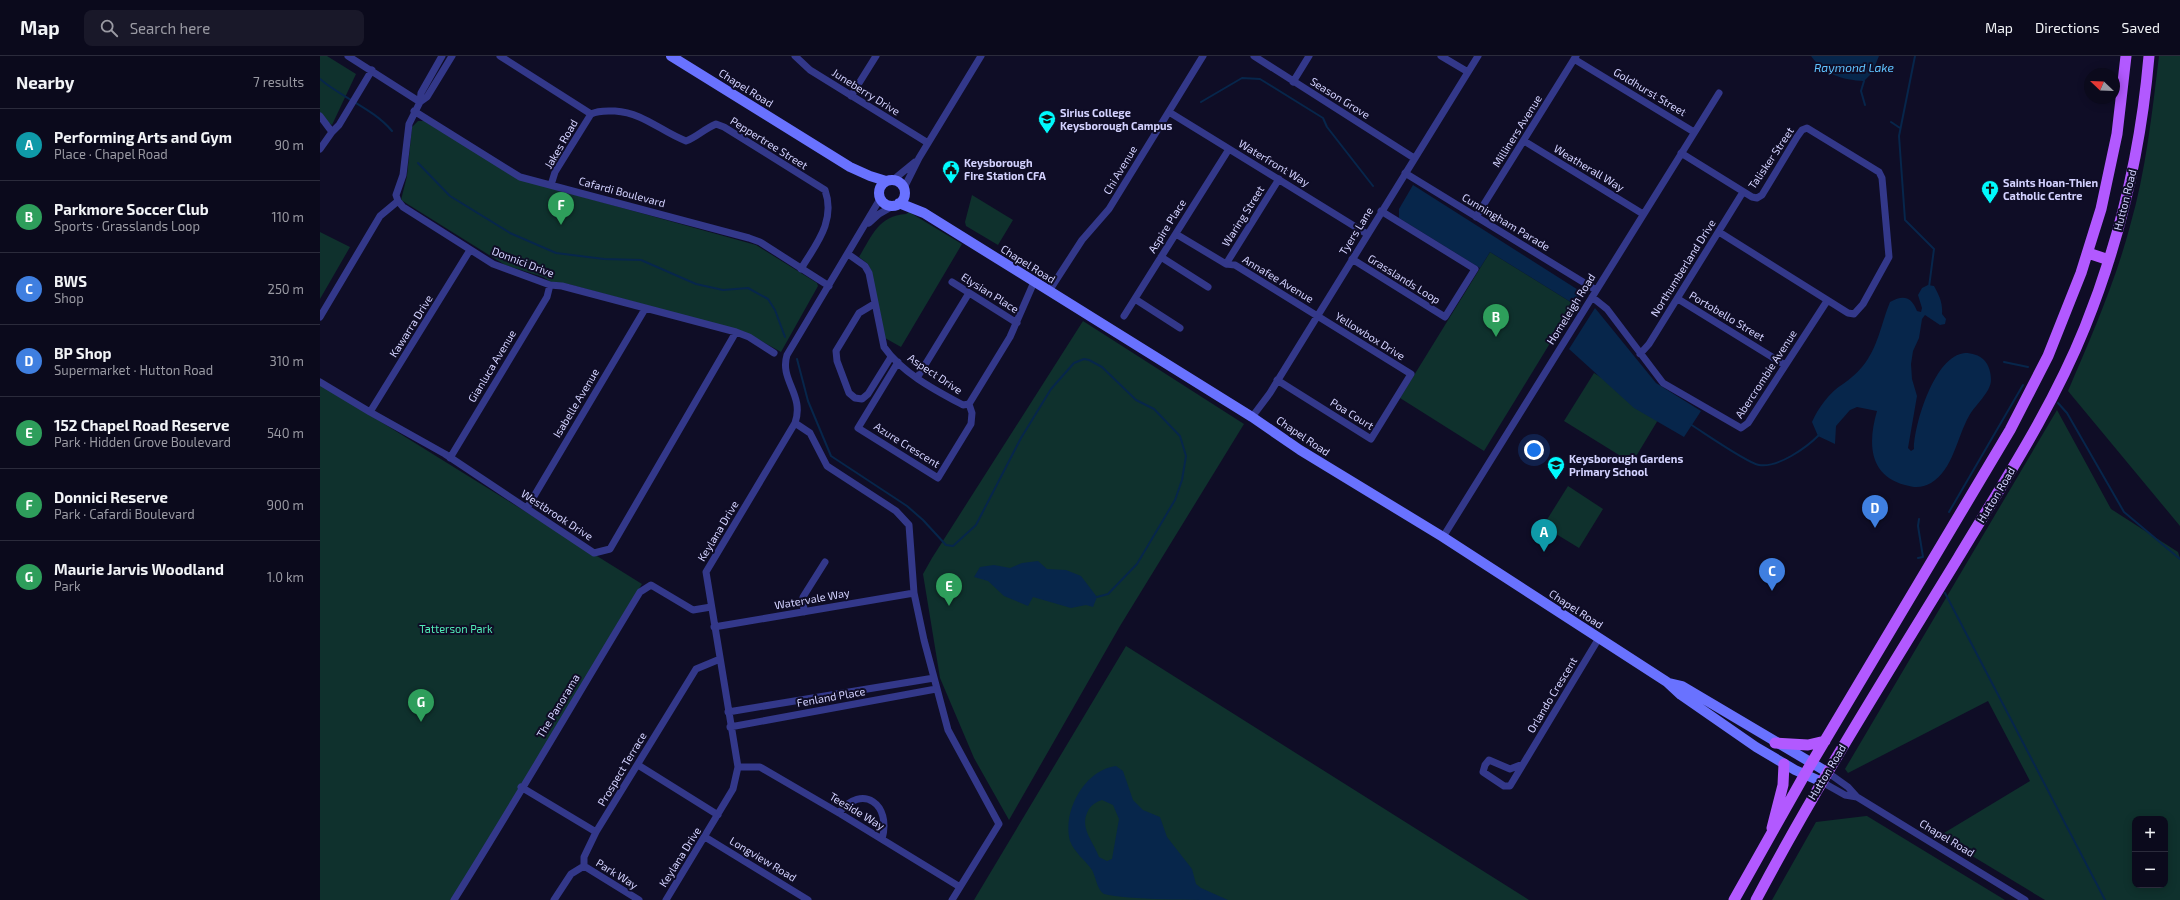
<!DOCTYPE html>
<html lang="en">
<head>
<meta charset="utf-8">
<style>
  :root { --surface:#0b0a1c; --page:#191829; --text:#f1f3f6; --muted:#9a9aa3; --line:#2b2b3b; --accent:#db2777 }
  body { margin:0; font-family:"Exo 2",sans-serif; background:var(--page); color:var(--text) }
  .controls { position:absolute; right:12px; bottom:12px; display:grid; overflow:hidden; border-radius:8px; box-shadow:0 2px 10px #0003 }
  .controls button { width:36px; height:36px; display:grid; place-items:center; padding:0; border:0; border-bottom:1px solid var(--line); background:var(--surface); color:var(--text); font:20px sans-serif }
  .compass { position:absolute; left:1764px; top:12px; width:36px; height:36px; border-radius:50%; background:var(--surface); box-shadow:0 2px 10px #0003; rotate:293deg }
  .you { position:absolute; left:1214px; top:394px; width:14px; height:14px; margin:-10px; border:3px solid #fff; border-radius:50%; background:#1a73e8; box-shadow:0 0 0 6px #1a73e833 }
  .badge { display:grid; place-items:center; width:26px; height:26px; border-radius:50%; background:var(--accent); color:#fff; font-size:13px; font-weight:700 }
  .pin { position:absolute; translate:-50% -33px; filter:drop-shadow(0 1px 2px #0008) }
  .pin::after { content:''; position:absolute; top:21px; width:14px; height:12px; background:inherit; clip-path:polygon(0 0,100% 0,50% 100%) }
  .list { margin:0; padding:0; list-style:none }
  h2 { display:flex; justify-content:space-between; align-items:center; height:52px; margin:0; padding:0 16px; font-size:17px }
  h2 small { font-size:13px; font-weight:400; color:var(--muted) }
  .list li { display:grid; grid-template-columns:26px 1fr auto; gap:12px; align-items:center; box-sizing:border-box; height:72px; padding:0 16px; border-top:1px solid var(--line) }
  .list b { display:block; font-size:15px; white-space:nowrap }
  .list p { margin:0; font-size:13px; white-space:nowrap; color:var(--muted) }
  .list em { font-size:13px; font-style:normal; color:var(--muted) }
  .icon { flex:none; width:22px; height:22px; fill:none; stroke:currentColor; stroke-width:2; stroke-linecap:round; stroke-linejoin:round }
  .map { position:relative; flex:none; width:1860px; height:844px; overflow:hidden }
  header { display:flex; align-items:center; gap:24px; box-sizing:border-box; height:56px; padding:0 20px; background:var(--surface); border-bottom:1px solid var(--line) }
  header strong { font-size:19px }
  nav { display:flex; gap:22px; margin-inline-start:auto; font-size:14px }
  .search { width:280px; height:36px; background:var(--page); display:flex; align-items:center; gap:10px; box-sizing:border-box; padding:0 14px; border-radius:8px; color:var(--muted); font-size:15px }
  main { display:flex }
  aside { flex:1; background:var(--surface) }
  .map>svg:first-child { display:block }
  .green { fill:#0f312d; fill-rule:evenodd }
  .water { fill:#07264b; fill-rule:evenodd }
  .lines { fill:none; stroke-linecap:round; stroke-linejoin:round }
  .stream { stroke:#07264b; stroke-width:2 }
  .minor { stroke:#33388a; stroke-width:7 }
  .secondary { stroke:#6972ff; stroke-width:10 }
  .primary { stroke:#b259ff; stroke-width:11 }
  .labels { text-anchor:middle; stroke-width:4; stroke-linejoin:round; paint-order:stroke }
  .street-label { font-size:11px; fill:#d3d2ff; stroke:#0f0d26 }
  .poi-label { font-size:11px; font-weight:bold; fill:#d3d2ff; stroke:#0f0d26; text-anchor:start }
  .park-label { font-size:11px; fill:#52ebb7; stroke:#0f0d26 }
  .water-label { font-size:12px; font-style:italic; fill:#60c3ff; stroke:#0f0d26 }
</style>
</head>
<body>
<header>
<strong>Map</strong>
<div class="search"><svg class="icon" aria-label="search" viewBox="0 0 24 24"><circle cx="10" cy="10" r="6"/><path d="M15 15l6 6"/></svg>Search here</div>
<nav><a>Map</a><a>Directions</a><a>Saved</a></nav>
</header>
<main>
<aside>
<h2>Nearby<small>7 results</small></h2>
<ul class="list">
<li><span class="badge" style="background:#0f9aa8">A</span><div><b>Performing Arts and Gym</b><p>Place · Chapel Road</p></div><em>90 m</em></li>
<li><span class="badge" style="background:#2e9e5b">B</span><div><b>Parkmore Soccer Club</b><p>Sports · Grasslands Loop</p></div><em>110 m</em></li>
<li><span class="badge" style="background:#3f7fe0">C</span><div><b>BWS</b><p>Shop</p></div><em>250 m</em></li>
<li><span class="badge" style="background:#3f7fe0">D</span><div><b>BP Shop</b><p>Supermarket · Hutton Road</p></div><em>310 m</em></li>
<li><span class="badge" style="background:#2e9e5b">E</span><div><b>152 Chapel Road Reserve</b><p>Park · Hidden Grove Boulevard</p></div><em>540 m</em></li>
<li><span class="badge" style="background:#2e9e5b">F</span><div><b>Donnici Reserve</b><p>Park · Cafardi Boulevard</p></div><em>900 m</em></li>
<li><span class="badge" style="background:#2e9e5b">G</span><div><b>Maurie Jarvis Woodland</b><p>Park</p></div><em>1.0 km</em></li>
</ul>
</aside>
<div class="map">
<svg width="1860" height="844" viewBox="0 0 1860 844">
  <rect width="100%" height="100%" fill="#0f0d26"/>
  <path class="green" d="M0,0H7L36,18L12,69L0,61Z
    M1839,0H1860V470L1748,335C1771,281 1795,227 1810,170C1826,115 1832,57 1839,0Z
    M98,65H104L202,124L436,189L497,227L498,230L461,296L425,276L248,228L231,226L223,221L185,209L81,144L87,120L92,71Z
    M652,139L693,164L678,189L646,170L645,166Z
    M589,156L642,188L581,291L565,282L551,214L548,208L539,201C552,180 558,160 586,158Z
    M0,176L30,191L0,243Z
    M1170,196L1254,248L1164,395L1080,342Z
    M763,265L924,368L800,570L689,764L654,702L620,622L603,518L612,502Z
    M1274,317L1341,359L1312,407L1244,365Z
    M0,328L322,528L132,844H0Z
    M1737,354L1791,453L1858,496L1860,502V844H1725L1619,780L1710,725L1668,645L1528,717L1525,713ZM1815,763H1845V829H1815Z
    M1248,430L1283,453L1259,492L1223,470Z
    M806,590L1209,844H654Z
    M1546,760H1547L1685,844H1452L1496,766Z"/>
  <path class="water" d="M1491,0H1559L1552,17L1544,25C1522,24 1504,18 1491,0Z
    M1093,129L1263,237L1254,248L1170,196L1160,212L1079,162V153Z
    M1608,229L1614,230C1619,239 1623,247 1622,258L1626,263L1625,268L1620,269L1605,259L1602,263L1599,282L1593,295L1591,308L1592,323L1597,340L1588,392L1591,395L1594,393C1594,368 1615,299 1645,297C1652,297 1659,299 1664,304C1669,309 1671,317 1671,324C1671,336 1655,349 1649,360C1637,381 1633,414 1611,427C1602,432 1595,432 1585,429C1548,419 1548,386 1557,355L1537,351L1530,354L1516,370L1515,388L1498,380L1492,366C1498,352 1510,336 1523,328C1530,323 1536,318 1542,311C1558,292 1561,268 1570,246C1583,239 1591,240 1597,255L1601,256L1602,252L1598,239L1602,232Z
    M1275,252L1336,327L1381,355L1364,381L1314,352L1249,293Z
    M718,505L727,513L746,514L761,520L777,541L773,551L766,549L751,552L713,541L708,550L684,540L668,525L654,521L660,511L674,509L690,512L702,507Z
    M796,710L803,715L813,744L823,754L840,761L847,781L872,813L876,828L881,832L908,844C880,844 806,844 784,838C777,834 776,821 772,814C765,804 754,796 750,785C742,756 764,714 796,710ZM782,744L793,749L799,763L792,803L787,805L779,801C773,785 758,771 769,753C773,748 776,746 782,744Z"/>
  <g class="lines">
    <path class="stream" d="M1595,0L1579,80L1585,164L1614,193L1609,231
      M0,23C22,42 54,53 72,75
      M1542,23L1544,25L1541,35L1545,49
      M881,46L922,22L940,23L1003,62L1007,71L1053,130
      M1571,66L1580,72
      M98,107L130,140L190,177L236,197L284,203L321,204L376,228L403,234L428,232L448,243L455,254L465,281
      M1256,244L1260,248
      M477,303L488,345L511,400L587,450L603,464L626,489L633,490L656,469L701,382L731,333L754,307L764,303L769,304L782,311L816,344L834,353L860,380L866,400L862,424L855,444L817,508L788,538L777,541
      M1684,306L1708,311
      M1738,347L1747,357L1804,456L1860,503
      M1370,368C1383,376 1427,407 1439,409C1458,412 1486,392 1499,379
      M1629,456L1703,329
      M1598,502L1603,501L1598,470L1599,463
      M1625,537L1785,844"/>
    <path class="minor" d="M28,0L100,46
      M122,0L101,37L100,46L89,68L83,119L76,139L78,145L83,151L173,208L230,229L242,230L416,276L429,281L454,297
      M180,0L271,58
      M475,0L490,14L608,87
      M934,0L1094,102
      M1121,0L1148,16
      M1254,3L1374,76
      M973,26L989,0
      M531,40L556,0
      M100,46L107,41L132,0
      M94,55L200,121L429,182L440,186L509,230
      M849,56L1047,178
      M0,60L12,76
      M1204,85L1323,158
      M0,93L12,76L19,69L52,14
      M1361,97L1432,141L1437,142L1442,139L1477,81L1482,74L1487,72L1559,116L1562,122L1569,201L1543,248L1534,258L1528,257L1399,176
      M1085,117L1276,234
      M573,124L595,106
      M231,129L235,116L271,58C279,54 286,55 295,55C324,57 340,75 366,85C377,81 384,73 396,68L404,71L505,134C516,165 496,188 481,213
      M584,132L599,102L661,0
      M1156,161L1256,0
      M549,167L559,158L573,150
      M856,178L906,208L915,209L1091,318L1051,383L957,324
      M528,198L545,210L549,217L564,291C582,317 615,334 643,349L649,348L690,281L714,226
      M841,201L888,231
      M1032,203L1125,261L1155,213L1061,155
      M906,208L959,123
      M632,226L697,267
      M729,235L762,184L789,153L883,0
      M1272,241L1287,253L1343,327L1421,372L1428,367L1507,245
      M815,243L860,272
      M1358,243L1465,309
      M554,248L539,257L516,295L517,305L529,337L535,342L542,343L548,338L571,301
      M804,260L909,93
      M0,261L60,160L78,145
      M1320,298L1329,288L1423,136
      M578,306L538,372L618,422L651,368L652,357L649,348
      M597,322L649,237
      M0,326L50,356L125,398L274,497L290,493L416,276
      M50,356L150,194
      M932,361L950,337L1158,0
      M475,367L490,377L507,410L576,455L589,469L594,537L604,584L628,674L679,768L632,844
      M130,402L227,241L230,229
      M207,452L325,253
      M1123,481L1399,37
      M484,556L483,541L505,506
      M394,571L594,537
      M408,656L614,622
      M410,671L616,633
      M1203,708L1190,713L1169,704L1165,709L1163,716L1184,730H1190L1279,582
      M318,709L398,759
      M418,711H440L519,757L640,831
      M1507,716L1528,731L1537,741L1705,844
      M1502,726L1525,739L1537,741
      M201,731L276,776
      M519,757C542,727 572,748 562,783
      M385,781L488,844
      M264,810L319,844
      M134,844C198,742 258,638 320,536L331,529L373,554L391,551
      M234,844L251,818L264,810V801L276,776L376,613L400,603
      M346,844L413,733L418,711L386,516L475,367C485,339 459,324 467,299L560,143"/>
    <path class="secondary" d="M351,0L530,111L550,120L566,125
      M559 137a13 13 0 1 1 26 0a13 13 0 1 1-26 0Z
      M579,147L604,157L932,361L980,394L1123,481L1279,582L1347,626L1361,639L1436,691L1475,714L1502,726
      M1349,627L1362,630L1507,716"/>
    <path class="primary" d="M1768,197L1789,204
      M1455,687L1488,689L1505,685
      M1452,772L1463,729L1464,708
      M1414,844L1485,718L1690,374L1728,300L1761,217L1781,153L1797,78L1806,0
      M1436,844C1498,727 1569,615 1638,502C1683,427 1732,353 1765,271C1800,184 1821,93 1829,0"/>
  </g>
  <defs>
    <symbol id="school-pin" viewBox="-11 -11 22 30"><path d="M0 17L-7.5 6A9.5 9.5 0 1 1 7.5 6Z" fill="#00fafd" stroke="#0f0d26"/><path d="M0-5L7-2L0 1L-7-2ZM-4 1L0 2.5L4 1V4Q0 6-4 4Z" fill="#111"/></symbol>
    <symbol id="civic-pin" viewBox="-11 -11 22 30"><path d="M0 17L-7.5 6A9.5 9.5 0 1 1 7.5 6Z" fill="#00fafd" stroke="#0f0d26"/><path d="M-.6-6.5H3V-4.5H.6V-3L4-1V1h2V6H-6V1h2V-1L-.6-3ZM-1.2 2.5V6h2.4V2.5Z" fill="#111"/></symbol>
    <symbol id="church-pin" viewBox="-11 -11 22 30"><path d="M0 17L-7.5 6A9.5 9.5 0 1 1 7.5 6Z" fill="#00fafd" stroke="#0f0d26"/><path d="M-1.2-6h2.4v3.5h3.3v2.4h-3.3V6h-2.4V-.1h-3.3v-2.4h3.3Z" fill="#111"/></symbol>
  </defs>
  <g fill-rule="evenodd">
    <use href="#school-pin" x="717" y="53" width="20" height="27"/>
    <use href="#civic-pin" x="621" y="103" width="20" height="27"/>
    <use href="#church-pin" x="1660" y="123" width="20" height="27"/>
    <use href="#school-pin" x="1226" y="399" width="20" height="27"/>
  </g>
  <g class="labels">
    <g class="street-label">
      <text transform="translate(426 32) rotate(32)" y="4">Chapel Road</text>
      <text transform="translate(546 36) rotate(32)" y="4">Juneberry Drive</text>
      <text transform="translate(1330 36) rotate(31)" y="4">Goldhurst Street</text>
      <text transform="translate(1020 42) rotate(32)" y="4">Season Grove</text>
      <text transform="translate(1197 75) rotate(-58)" y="4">Milliners Avenue</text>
      <text transform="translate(449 87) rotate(32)" y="4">Peppertree Street</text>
      <text transform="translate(241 88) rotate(-60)" y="4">Jakes Road</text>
      <text transform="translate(1451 102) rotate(-56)" y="4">Talisker Street</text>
      <text transform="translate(954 107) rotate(31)" y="4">Waterfront Way</text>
      <text transform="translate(1269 112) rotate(31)" y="4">Weatherall Way</text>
      <text transform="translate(800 114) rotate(-59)" y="4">Chi Avenue</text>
      <text transform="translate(302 136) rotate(15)" y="4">Cafardi Boulevard</text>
      <text transform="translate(1805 144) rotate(-76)" y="4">Hutton Road</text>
      <text transform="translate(923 160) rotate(-58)" y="4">Waring Street</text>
      <text transform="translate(1186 166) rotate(31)" y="4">Cunningham Parade</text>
      <text transform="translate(847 170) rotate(-58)" y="4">Aspire Place</text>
      <text transform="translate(1036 175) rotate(-58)" y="4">Tyers Lane</text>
      <text transform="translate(203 206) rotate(21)" y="4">Donnici Drive</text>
      <text transform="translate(708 208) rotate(32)" y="4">Chapel Road</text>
      <text transform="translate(1363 212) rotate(-58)" y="4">Northumberland Drive</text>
      <text transform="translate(958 223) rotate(31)" y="4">Annafee Avenue</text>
      <text transform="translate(1084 223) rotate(32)" y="4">Grasslands Loop</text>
      <text transform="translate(670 237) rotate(32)" y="4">Elysian Place</text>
      <text transform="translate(1251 253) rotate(-58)" y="4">Homeleigh Road</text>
      <text transform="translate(1407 260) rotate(31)" y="4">Portobello Street</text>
      <text transform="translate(91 270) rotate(-58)" y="4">Kawarra Drive</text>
      <text transform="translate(1050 280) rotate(32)" y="4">Yellowbox Drive</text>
      <text transform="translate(172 310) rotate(-59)" y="4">Gianluca Avenue</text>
      <text transform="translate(615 318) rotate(34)" y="4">Aspect Drive</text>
      <text transform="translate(1446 318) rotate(-57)" y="4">Abercrombie Avenue</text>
      <text transform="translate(256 347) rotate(-59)" y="4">Isabelle Avenue</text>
      <text transform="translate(1032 358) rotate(32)" y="4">Poa Court</text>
      <text transform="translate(983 380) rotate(34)" y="4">Chapel Road</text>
      <text transform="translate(587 389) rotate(32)" y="4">Azure Crescent</text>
      <text transform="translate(1676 439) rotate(-59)" y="4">Hutton Road</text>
      <text transform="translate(237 459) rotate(33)" y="4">Westbrook Drive</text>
      <text transform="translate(398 475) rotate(-59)" y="4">Keylana Drive</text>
      <text transform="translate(492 543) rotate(-10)" y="4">Watervale Way</text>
      <text transform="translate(1256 553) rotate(33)" y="4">Chapel Road</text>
      <text transform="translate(1232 639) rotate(-59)" y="4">Orlando Crescent</text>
      <text transform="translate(511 641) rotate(-10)" y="4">Fenland Place</text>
      <text transform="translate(238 650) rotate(-59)" y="4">The Panorama</text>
      <text transform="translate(302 713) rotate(-59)" y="4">Prospect Terrace</text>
      <text transform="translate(1507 716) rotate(-59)" y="4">Hutton Road</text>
      <text transform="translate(537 755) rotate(31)" y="4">Teeside Way</text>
      <text transform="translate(1627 782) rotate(31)" y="4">Chapel Road</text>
      <text transform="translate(360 801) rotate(-58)" y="4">Keylana Drive</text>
      <text transform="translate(443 803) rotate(31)" y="4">Longview Road</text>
      <text transform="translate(297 818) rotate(32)" y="4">Park Way</text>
    </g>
    <g class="poi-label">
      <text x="740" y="61">Sirius College<tspan x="740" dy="13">Keysborough Campus</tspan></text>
      <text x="644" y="111">Keysborough<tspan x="644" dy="13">Fire Station CFA</tspan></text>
      <text x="1683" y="131">Saints Hoan-Thien<tspan x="1683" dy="13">Catholic Centre</tspan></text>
      <text x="1249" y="407">Keysborough Gardens<tspan x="1249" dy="13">Primary School</tspan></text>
    </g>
    <g class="park-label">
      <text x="136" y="577">Tatterson Park</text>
    </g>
    <g class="water-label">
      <text x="1534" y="16">Raymond Lake</text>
    </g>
  </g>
</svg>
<div class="controls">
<button>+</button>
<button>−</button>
</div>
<svg class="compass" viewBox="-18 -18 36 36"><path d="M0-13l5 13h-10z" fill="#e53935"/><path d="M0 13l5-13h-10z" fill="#9a9aa3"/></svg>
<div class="you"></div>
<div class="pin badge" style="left:1224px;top:496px;background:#0f9aa8">A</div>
<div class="pin badge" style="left:1176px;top:281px;background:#2e9e5b">B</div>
<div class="pin badge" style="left:1452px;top:535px;background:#3f7fe0">C</div>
<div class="pin badge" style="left:1555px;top:472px;background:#3f7fe0">D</div>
<div class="pin badge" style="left:629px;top:550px;background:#2e9e5b">E</div>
<div class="pin badge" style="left:241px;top:169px;background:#2e9e5b">F</div>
<div class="pin badge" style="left:101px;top:666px;background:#2e9e5b">G</div>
</div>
</main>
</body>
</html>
